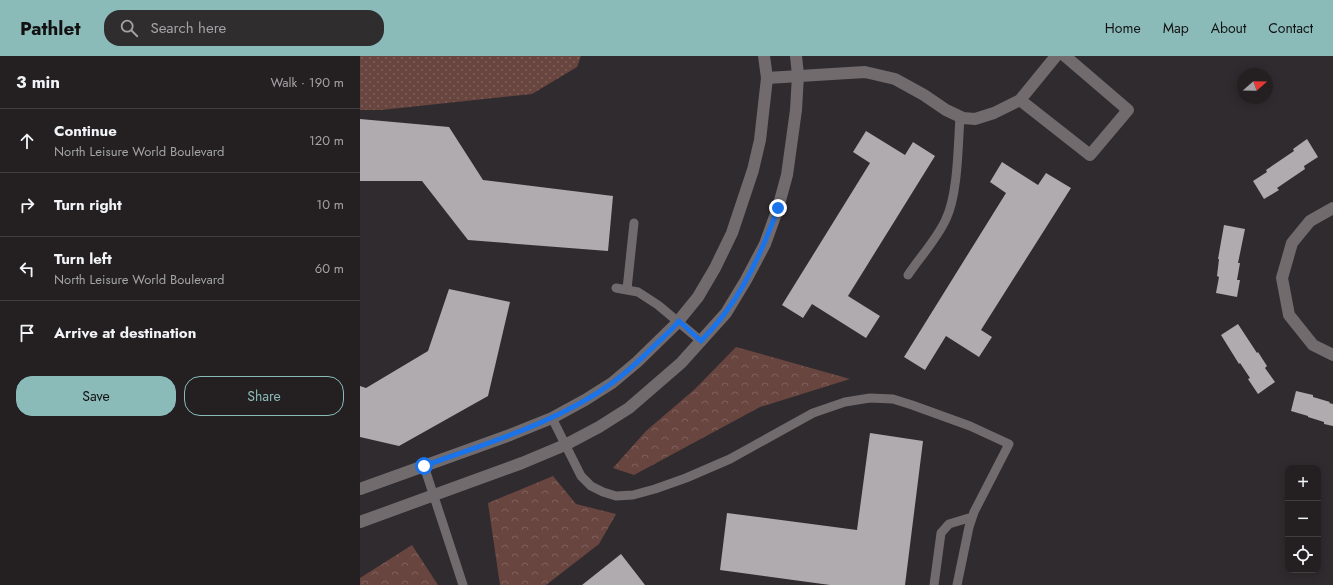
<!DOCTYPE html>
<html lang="en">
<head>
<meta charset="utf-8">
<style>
  :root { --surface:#242022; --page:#302d2f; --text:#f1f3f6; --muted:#a3a3a5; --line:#413e40; --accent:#8bbbb9 }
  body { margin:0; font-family:Jost,sans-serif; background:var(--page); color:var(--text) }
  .controls { position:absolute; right:12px; bottom:12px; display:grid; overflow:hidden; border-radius:8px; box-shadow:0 2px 10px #0003 }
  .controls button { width:36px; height:36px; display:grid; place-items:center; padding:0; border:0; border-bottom:1px solid var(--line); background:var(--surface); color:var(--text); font:20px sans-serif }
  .compass { position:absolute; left:877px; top:12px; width:36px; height:36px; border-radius:50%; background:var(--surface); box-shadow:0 2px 10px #0003; rotate:70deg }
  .stop { position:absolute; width:12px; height:12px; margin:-9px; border:3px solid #1a73e8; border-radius:50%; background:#fff }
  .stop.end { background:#1a73e8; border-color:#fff; box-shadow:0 1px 4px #0008 }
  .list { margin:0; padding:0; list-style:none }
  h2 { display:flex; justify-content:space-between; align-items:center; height:52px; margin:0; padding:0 16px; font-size:17px }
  h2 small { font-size:13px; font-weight:400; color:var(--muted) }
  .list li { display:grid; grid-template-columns:26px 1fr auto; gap:12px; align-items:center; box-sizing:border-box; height:64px; padding:0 16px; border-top:1px solid var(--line) }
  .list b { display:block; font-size:15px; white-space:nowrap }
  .list p { margin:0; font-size:13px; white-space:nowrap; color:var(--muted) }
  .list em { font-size:13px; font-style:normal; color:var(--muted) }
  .actions { display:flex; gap:8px; padding:12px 16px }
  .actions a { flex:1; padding:9px 0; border:1px solid var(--accent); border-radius:16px; text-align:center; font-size:14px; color:var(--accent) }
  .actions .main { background:var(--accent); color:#111 }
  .icon { flex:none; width:22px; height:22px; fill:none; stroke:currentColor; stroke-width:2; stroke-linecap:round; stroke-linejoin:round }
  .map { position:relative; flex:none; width:973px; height:529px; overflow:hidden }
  header { display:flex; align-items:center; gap:24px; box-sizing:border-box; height:56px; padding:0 20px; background:var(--accent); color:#111 }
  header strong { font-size:19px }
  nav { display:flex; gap:22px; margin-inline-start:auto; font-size:14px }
  .search { width:280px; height:36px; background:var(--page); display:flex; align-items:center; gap:10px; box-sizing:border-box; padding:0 14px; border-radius:16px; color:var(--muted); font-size:15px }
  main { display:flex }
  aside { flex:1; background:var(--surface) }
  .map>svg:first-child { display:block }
  .grass { fill:url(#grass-dots) }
  .forest { fill:url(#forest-crowns) }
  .building { fill:#b0abaf }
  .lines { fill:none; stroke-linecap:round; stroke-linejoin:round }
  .service { stroke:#716b6e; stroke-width:9 }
  .minor { stroke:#716b6e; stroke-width:12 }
  .tertiary { stroke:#716b6e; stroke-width:12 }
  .route { stroke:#1a73e8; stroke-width:5 }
</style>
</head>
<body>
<header>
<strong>Pathlet</strong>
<div class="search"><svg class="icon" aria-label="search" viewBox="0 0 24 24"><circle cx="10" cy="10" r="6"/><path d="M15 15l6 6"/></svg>Search here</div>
<nav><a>Home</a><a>Map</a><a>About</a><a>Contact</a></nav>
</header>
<main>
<aside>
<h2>3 min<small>Walk · 190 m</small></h2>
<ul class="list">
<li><svg class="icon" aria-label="ahead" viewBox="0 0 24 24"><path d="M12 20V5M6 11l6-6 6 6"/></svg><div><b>Continue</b><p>North Leisure World Boulevard</p></div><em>120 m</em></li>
<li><svg class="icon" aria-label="right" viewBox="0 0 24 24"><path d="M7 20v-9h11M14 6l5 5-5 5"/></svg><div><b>Turn right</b></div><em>10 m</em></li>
<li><svg class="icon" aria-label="left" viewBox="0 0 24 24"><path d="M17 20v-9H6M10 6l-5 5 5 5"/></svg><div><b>Turn left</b><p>North Leisure World Boulevard</p></div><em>60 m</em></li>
<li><svg class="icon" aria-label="arrive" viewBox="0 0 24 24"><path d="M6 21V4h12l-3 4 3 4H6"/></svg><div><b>Arrive at destination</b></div></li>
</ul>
<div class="actions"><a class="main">Save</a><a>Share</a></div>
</aside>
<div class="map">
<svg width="973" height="529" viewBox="0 0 973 529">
  <defs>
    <pattern id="grass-dots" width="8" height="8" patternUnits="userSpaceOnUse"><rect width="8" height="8" fill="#694540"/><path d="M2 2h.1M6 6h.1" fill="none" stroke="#7f605c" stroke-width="1.8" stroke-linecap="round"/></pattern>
    <pattern id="forest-crowns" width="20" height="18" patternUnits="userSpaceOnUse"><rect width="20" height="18" fill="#694540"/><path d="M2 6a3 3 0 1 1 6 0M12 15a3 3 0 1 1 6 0" fill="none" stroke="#7f605c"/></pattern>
  </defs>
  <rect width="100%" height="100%" fill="#302b2e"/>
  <path class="grass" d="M0,0H221L217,11L172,38L21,54H0Z"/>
  <path class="forest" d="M376,291L490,323L400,351L274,419L253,412L286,375L335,333Z
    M193,420L216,448L256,458L239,488L186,529H140L128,447Z
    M52,489L78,529H0V522Z"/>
  <path class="building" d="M0,63L89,71L123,124L253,140L248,195L108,184L62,125H0Z
    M506,75L545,99L553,86L575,100L488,240L520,260L506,282L452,248L443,262L422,249L510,107L493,96Z
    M947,83L958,101L944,110L945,113L917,132L919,134L904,143L893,125L907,116L906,114L934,95L933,93Z
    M642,106L678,129L686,117L711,132L621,274L632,281L619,301L586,280L565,314L544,301L646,137L630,126Z
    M864,169L885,173L878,207H880L877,224H880L877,241L856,237L859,221L857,220L859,203H858Z
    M89,233L150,246L128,340L39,390L0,381V330L6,332L68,295Z
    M878,268L897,297L898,296L907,310L905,312L915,326L898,338L888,323L890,322L880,307L879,308L861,279Z
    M936,335L953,339V341L970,346L969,347L973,348V370L964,368V366L948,361V360L931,355Z
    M510,377L563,385L545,529H470L360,514L367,457L497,474Z
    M261,498L285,529H222Z"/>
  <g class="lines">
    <path class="service" d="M548,219C560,201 577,183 586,163C598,138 598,90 600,61
      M256,232L278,236L298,249L341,285
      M267,233L274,167
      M192,362L221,420L231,430L243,436L256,440L273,439L295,433L326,422L370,403L453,357L485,346L510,342L533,343L552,349L610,370L649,388L614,456L609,471L597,529
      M64,410L103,529
      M574,529L581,477L589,468L612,461"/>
    <path class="minor" d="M407,22L505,16L535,23L564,39L586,54L603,62L615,63L634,57L660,44L696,0
      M660,44L730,99L768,54L705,0
      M973,152L950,165L932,187L922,222L929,259L953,289L973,299"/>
    <path class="tertiary" d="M0,433L150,379L192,362L225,344L252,327L277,306L316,268L338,241L355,212L372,177L393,114L400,84L407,22L404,0
      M0,466L162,407L205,389L239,371L269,352L321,307L366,257L386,224L405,188L418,152L427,119L436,54L438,19L436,0"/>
  </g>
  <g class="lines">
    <path class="route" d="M64,410C127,387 197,367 252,327C266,317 279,305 291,293C300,284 311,275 319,265L341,285C349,276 358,267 365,257C389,226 405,188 418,152"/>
  </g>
</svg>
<div class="controls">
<button>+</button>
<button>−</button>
<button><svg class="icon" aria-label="locate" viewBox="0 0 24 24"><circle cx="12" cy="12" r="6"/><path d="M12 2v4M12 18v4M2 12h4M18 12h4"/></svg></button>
</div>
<svg class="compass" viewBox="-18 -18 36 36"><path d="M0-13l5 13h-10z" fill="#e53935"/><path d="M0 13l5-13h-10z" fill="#a3a3a5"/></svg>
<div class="stop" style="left:64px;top:410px"></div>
<div class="stop end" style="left:418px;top:152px"></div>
</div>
</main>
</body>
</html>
